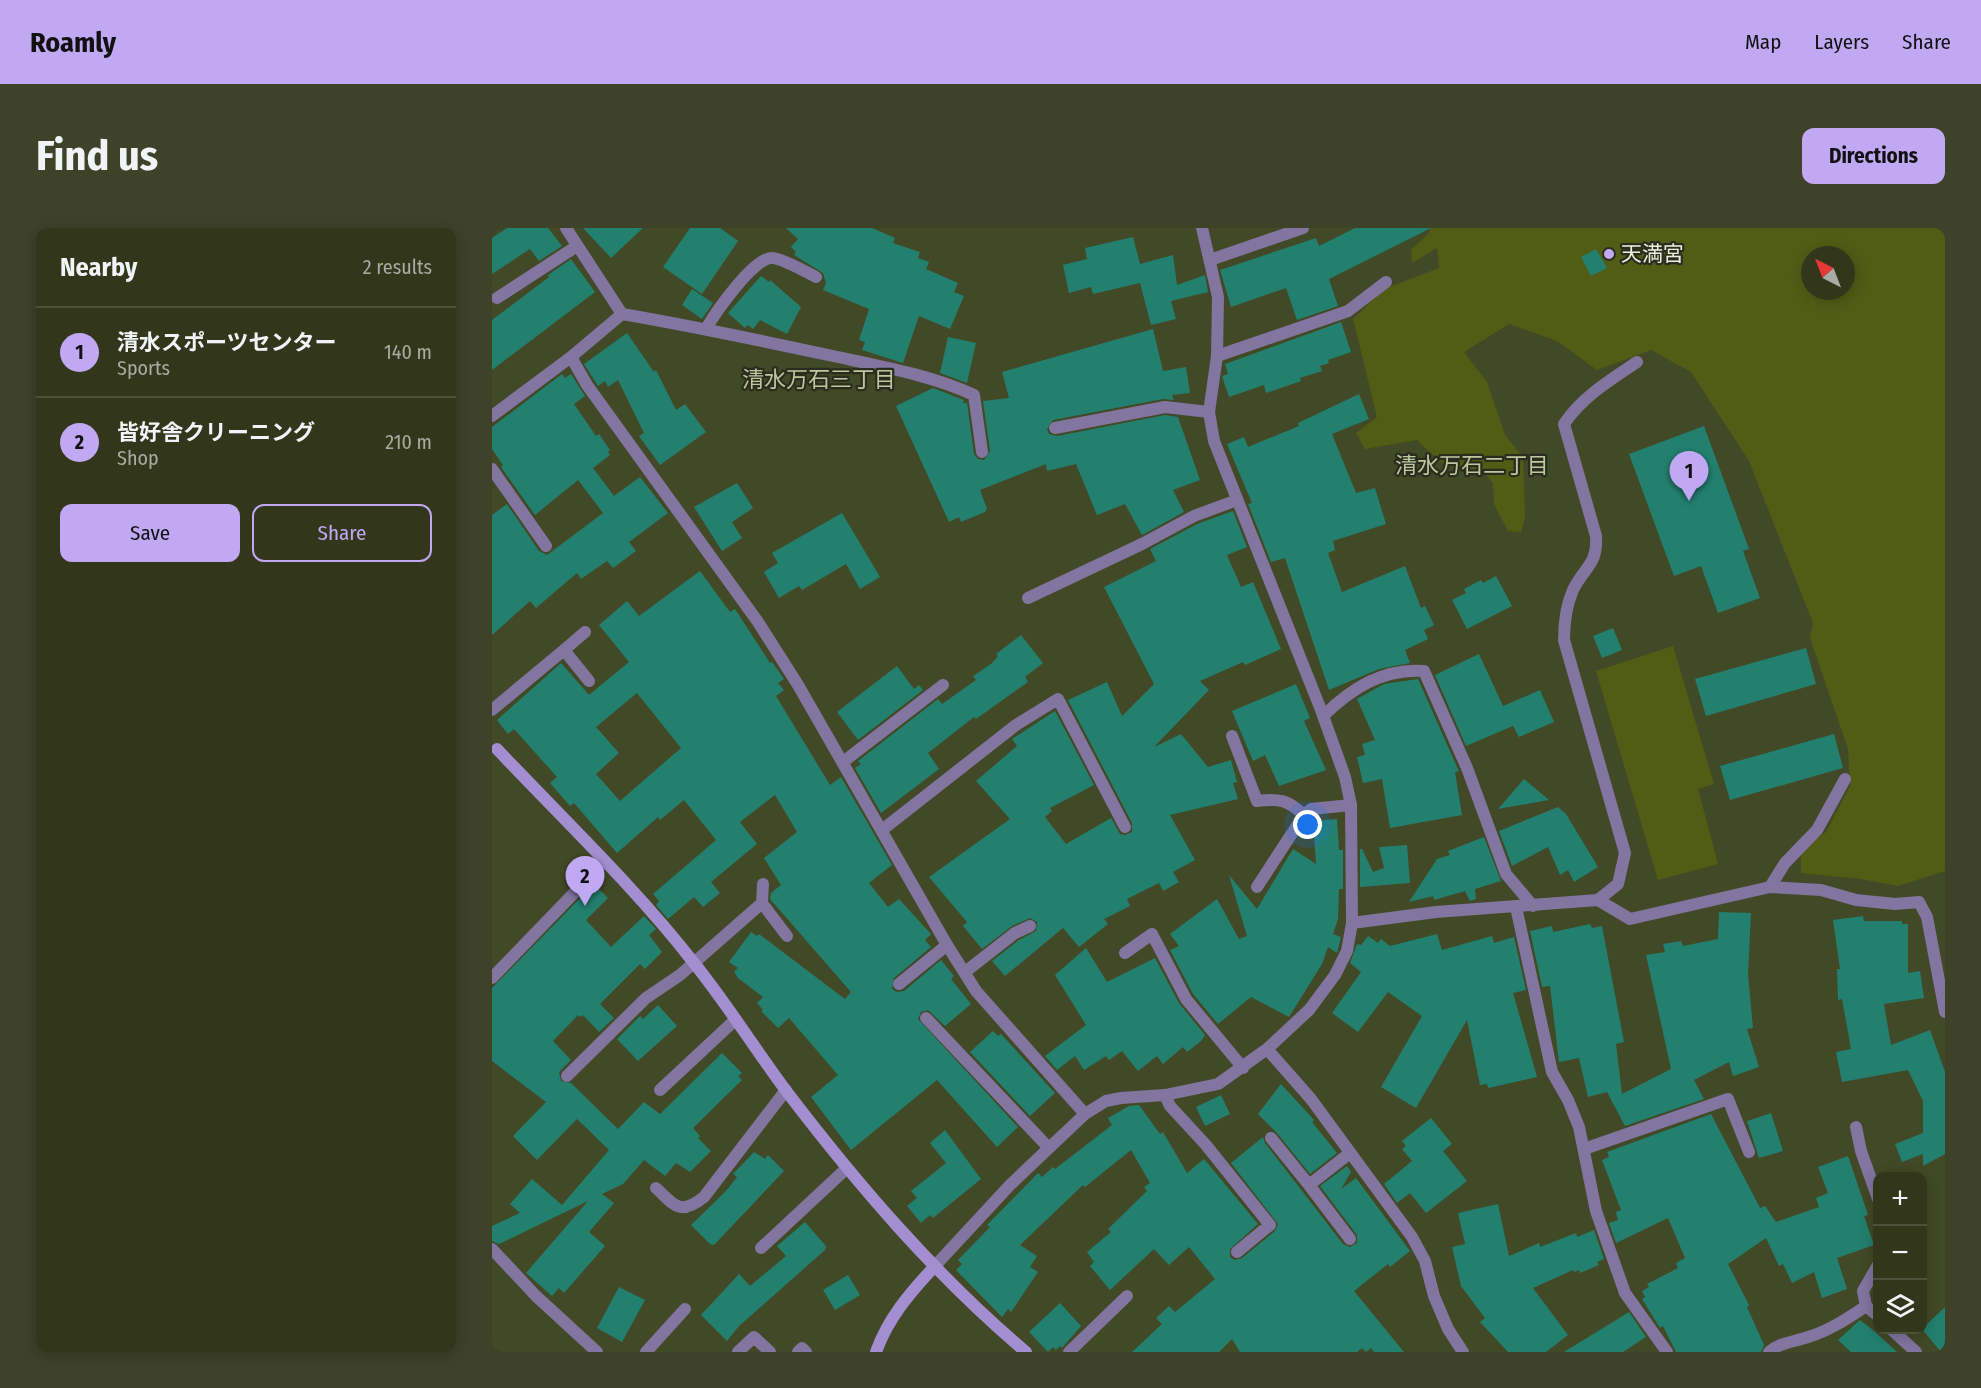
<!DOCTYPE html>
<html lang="en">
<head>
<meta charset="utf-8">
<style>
  :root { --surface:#32371c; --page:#3d4229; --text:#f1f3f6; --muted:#a8aca3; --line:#4d513b; --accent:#c0a8f3 }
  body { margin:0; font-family:"Fira Sans Condensed","Noto Sans JP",sans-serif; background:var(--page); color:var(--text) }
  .controls { position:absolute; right:18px; bottom:18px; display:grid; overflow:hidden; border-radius:12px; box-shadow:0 3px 15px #0003 }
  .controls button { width:54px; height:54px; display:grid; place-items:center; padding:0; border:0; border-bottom:2px solid var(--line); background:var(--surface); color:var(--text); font:30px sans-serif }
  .compass { position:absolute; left:1309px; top:18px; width:54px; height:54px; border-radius:50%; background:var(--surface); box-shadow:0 3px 15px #0003; rotate:318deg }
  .you { position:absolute; left:816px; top:597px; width:21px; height:21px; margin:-15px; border:4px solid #fff; border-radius:50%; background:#1a73e8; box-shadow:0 0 0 9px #1a73e833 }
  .badge { display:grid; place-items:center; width:39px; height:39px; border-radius:50%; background:var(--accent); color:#111; font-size:20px; font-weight:700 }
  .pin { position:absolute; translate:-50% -50px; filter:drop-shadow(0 2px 3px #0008) }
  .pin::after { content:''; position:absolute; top:32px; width:21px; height:18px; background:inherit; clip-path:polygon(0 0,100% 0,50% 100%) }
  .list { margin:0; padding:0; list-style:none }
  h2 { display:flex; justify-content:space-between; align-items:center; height:78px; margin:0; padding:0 24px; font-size:26px }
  h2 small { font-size:20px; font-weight:400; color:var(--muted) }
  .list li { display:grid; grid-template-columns:39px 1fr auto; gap:18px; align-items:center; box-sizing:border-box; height:90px; padding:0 24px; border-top:2px solid var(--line) }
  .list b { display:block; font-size:22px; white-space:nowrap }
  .list p { margin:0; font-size:20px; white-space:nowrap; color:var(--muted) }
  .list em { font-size:20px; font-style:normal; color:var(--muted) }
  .actions { display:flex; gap:12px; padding:18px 24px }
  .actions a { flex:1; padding:14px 0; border:2px solid var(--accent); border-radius:12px; text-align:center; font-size:21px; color:var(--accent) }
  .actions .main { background:var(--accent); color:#111 }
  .icon { flex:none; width:33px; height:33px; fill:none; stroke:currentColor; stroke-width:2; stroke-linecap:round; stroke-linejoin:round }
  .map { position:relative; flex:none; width:1453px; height:1124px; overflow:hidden; border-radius:12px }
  header { display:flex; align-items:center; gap:36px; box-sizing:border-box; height:84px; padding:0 30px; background:var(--accent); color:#111 }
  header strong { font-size:28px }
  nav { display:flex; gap:33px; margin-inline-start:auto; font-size:21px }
  .intro { display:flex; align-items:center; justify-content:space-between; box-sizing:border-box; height:144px; padding:0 36px }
  h1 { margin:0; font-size:42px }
  .button { padding:15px 27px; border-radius:12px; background:var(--accent); color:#111; font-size:21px; font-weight:700 }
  main { display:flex; gap:36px; padding:0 36px }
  aside { flex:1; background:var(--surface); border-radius:12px; box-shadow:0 3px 15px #0003 }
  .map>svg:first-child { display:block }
  .green { fill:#515d15; fill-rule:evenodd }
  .building { fill:#23806f; fill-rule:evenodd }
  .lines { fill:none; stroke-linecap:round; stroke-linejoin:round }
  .lane { stroke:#8275a0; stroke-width:12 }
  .street { stroke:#8275a0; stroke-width:12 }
  .secondary { stroke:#a48ed2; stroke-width:12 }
  .poi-dot { fill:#c0a8f3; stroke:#2a2d1e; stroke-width:2 }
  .labels { text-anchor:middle; stroke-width:4.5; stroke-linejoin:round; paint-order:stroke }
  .poi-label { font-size:21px; fill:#eaefdb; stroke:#2a2d1e; text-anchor:start }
  .neighbourhood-label { font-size:22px; fill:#bdc69e; stroke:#2a2d1e }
</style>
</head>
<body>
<header>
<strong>Roamly</strong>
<nav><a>Map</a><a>Layers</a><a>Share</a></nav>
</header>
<div class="intro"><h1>Find us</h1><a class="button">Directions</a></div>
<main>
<aside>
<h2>Nearby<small>2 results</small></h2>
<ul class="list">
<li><span class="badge">1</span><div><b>清水スポーツセンター</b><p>Sports</p></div><em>140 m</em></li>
<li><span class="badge">2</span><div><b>皆好舎クリーニング</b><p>Shop</p></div><em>210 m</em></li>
</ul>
<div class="actions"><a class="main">Save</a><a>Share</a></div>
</aside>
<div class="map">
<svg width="1453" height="1124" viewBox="0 0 1453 1124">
  <rect width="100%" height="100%" fill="#424926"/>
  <path class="green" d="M937,0H1453V643L1406,658L1369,651L1309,645V622L1334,604L1358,558L1356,521L1318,410L1321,395L1257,233L1199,144L1159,122L1105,142L1065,113L1017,96L972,124L995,154L1013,207L1031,229L1033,290L1029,304L1016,303L1002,276L1001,256L991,242C961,249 945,231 925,212L873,221L864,205L885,189L861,91L892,61L947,40L945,20L920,35L919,22L937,5ZM1318,27H1354V63H1318Z
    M1181,418L1222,556L1206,561L1226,636L1166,652L1104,443Z"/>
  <path class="building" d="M15,0H56L70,18L47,33L38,21L0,46V10Z
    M91,0H151L119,30Z
    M198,0H228L246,13L210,66L171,39Z
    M294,0H380L403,10L401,15L428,24L426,30L437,34L434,41L466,55L462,64L472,68L458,101L427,88L411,135L370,122L373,114L367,112L377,81L331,62L334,55L331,45L302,27L304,24L299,19L306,11Z
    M863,0H939L837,51L846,78L805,92L794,60L739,79L728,42L824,10L827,18Z
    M641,9L648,36L681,27L685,57L713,47L716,64L679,73L684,91L659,97L648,55L601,66L599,59L577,65L571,37L595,31L593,20Z
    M1104,21L1115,40L1099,48L1089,29Z
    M79,31L103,64L0,142V92L57,49L56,47Z
    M269,48L277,54L278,52L309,79L295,106L268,92L261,101L256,97L253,100L236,85Z
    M200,61L221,75L210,91L190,77Z
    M849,94L859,124L836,132L837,135L828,138L830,143L808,150L809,153L774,165L772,157L737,169L730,148L736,146L733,136Z
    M661,101L671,143L694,139L698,165L680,167L682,172L671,171L561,192L555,201L557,206L565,208L673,187L686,189L708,252L681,262L692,284L650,307L633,276L605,287L584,236L555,243L554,236L488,262L495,281L493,284L469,294L467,289L457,294L404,178L441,160L472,172L471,175H475L482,226L486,231L492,232L498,223L491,173L517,170L510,144Z
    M135,105L162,144L164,142L184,182L193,176L214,204L168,237L147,208L152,205L126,152L116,159L113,153L106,158L92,136Z
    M456,109L484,115L475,155L448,145Z
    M70,146L73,150L79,146L93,168L82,176L104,208L107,206L118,222L116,224L118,227L101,240L122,268L148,249L176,285L137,314L144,323L121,340L115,333L89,351L85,345L44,380L38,373L0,407V287L15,276L47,323L55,327L111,285L86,252L43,287L9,239L11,237L0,221V199Z
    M867,166L877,191L840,206L864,265L883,260L894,296L841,313L843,322L836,325L850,364L913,338L929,380L933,378L942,397L932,402L936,411L913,422L918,435L887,441L837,462L793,330L779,334L756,276L760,275L735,216L752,209L756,219L807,198L806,195Z
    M1212,198L1257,321L1251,323L1268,370L1226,385L1209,338L1182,348L1137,226Z
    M245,255L261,280L240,294L250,310L230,323L202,279Z
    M741,283L755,319L735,327L749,359L761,354L789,421L753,437L751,434L708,453L717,462L662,519L689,506L716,539L739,532L745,554L741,555L746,571L678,587L703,632L681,644L687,654L671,663L667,655L635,671L638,678L612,691L616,696L587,719L571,700L513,748L500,733L527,712L544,703L545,694L538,690L520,698L490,721L471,698L475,694L437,649L518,591L484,553L525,518L520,511L563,483L602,557L558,580L560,583L553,589L574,616L619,590L628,606L633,607L640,604V595L576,472L615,454L630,488L662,456L612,359L664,333L658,321L705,296Z
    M350,285L388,349L368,361L354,336L310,362L307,358L287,370L272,344L286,335L280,325Z
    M208,343L238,384L243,381L278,435L280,434L292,451L286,455L292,462L284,468L338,557L349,549L400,637L377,655L396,679L407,671L439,706L433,712L439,719L402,750L400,761L405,764L412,763L449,732L462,748L459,751L479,776L453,798L436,782L429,784L426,791L526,899L505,919L445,852L359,922L319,869L346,847L297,790L286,800L269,783L271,782L265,775L271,769L246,750L242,744L246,740L237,734L259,704L265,708L267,706L353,771L359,764L278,671L279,665L289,657L272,630L305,604L283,567L248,594L265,616L219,654L228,665L211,679L202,669L176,691L164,677L167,673L161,666L224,612L192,572L168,592L166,589L125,625L82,575L78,578L58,555L65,549L22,501L16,506L5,492L69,435L97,467L137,434L107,397L135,373L147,388ZM145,465L189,520L128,573L104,546L127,525L104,499Z
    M1004,348L1020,378L975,401L960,372L974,365L972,361L989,352L991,355Z
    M1121,400L1130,422L1110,430L1101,408Z
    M529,407L551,435L533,449L536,454L484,491L482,489L436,525L447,541L389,585L363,540L369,536L366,533L446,471L450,476L484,452L481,448L499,436L506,428L504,426Z
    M1314,420L1324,456L1214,488L1203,451Z
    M987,426L1011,478L1048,462L1062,494L1027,509L1021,498L974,518L943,447Z
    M405,438L422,461L427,457L431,462L366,512L345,484Z
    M926,451L965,539L967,543L963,544L970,587L898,600L890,551L871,555L865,529L873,527L870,516L883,512L865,471L892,456Z
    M804,456L818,490L812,493L834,542L787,558L773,527L761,533L740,483Z
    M1342,506L1351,540L1238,572L1228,538Z
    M1032,551L1057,572L1006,581Z
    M1066,579L1074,586L1106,639L1082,654L1076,642L1068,647L1056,619L1020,638L1007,603Z
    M845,591L847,622H851V661H847L846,691L841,706L849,709L845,725L836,719L830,736L797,789L759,769L726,796L701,766L678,722L687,718L678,706L725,671L747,711L755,708L737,647L765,681L801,621L824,636L821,593Z
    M992,609L1009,653L983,661L984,671L978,673L973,663L942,672L941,668L917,674L945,631L958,627L956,623Z
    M915,617L918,655L868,659V621H870L881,644L892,640L887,619Z
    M102,656L116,670L94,692L119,719L152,688L164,701L157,707L170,724L153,741L148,736L108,776L122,790L107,804L91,787L88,789L86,787L61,813L79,832L67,844L69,853L79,855L126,901L152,874L168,886L230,825L250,845L246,848L250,852L201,900L208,908L206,910L219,923L198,944L184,935L173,948L152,932L131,956L110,966L122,975L97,1004L113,1018L72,1065L67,1060L60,1068L34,1045L96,973L7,1016L0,1013V998L28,985L18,976L40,951L70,977L117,922L85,891L45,932L21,908L54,874L0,833V760Z
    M1227,684L1259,685L1256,747L1261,800L1255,801L1267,839L1241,848L1237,834L1202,852L1212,871L1133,898L1115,864L1096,869L1087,830L1067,834L1058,758L1050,759L1038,703L1060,698L1061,704L1098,696L1100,700L1110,698L1132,814L1124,816L1130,866L1179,841L1154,727L1173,724L1171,716L1189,713L1191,718L1226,711Z
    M1371,688L1372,693H1410V696H1416V745L1428,743L1432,770L1392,776L1399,817L1438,802L1453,844V926L1431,938V926L1410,934L1403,916L1431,905V873L1416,842L1350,854L1344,824L1359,821L1350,771L1346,772L1345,741H1348L1341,692Z
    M945,706L950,722L1000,708L1002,715L1022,709L1034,762L1021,765L1045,849L996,860L995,856L988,857L975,792L924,880L889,859L930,788L896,764L866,804L840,785L869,744L858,735L865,716L869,717L876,708L886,715L889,711L898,718Z
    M594,720L615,754L663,730L687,775L713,807L709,813L695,824L691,819L671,836L665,828L646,843L630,823L617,832L614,828L592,842L583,828L565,842L553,828L594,797L563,747Z
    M166,777L185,798L146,833L125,811L148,788L151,791Z
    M501,803L506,808L509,806L563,865L538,888L478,824Z
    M789,856L822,892L820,894L845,925L818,946L785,905L766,886Z
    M729,867L738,886L713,898L704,879Z
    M647,877L668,906L671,904L695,945L712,931L766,996L738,1021V1029L743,1032L750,1030L783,1003L786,996L739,935L771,909L773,915L851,1016L858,1019L865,1015V1007L828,958L855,938L859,944L849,961L864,950L918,1023L898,1039L896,1036L862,1063L912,1124H882L879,1120L874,1124L870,1120L865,1124H748L740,1111L727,1124H640L670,1096L664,1090L677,1078L683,1084L723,1051L697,1019L677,1037L662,1021L618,1062L598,1038L602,1034L595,1024L619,1004L616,1001L655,963L652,959L658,955L639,922L593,959L591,957L528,1017L545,1028L538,1039L546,1044L519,1084L516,1081L510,1089L464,1042L470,1036L466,1032L498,999L495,997L546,945L550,949L561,939L563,941L620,897L616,890L637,878Z
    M1279,885L1291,923L1267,930L1255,893Z
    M1219,886L1268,980L1273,978L1284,994L1327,979L1324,970L1336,965L1326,939L1356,928L1376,987L1372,988L1382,1017L1345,1030L1355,1061L1330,1070L1322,1044L1300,1055L1291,1036L1287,1038L1274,1010L1236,1036L1257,1077L1255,1079L1272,1117L1269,1124H1184L1171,1098L1168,1100L1150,1071L1153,1069L1150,1063L1157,1059L1155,1056L1186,1040L1184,1035L1193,1030L1176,990L1124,1015L1117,995L1126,992L1124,984L1129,982L1110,932L1117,929L1115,924Z
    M939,890L960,916L951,923L975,953L934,985L918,965L905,975L892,956L920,933L910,921L914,918L910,913Z
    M453,902L489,951L441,990L438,987L429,995L415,978L425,970L419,963L454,935L438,915Z
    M262,924L273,931L276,927L292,943L222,1017L218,1016L199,997L234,963L245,949L241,946Z
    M1006,976L1017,1028L1047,1015L1048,1019L1084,1005L1085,1009L1102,1002L1112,1031L1105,1034L1107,1037L1088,1045L1087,1042L1082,1044L1081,1042L1041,1060L1076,1107L1054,1124H1016L988,1094L993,1090L969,1058L960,1019L973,1016L966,985Z
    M313,994L334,1018L333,1022L247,1098L235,1113L209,1087L247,1046L258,1058L294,1028L285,1018Z
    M356,1047L368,1067L343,1082L331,1062Z
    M127,1059L153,1072L130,1114L105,1100Z
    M568,1075L589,1098L570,1120L568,1118L564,1122L561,1119L556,1124L537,1104Z
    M1453,1079V1124H1449L1430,1101Z
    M1137,1084L1154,1109L1131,1124H1072Z
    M1368,1092L1381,1102L1405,1124H1359L1346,1112Z"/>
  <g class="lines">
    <path class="lane" d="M718,32L811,0
      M5,70L85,18
      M214,101C223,85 262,29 280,30C290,30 314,44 324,49
      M725,128L856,83L894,54
      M563,200L673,179L717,184
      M0,241L54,318
      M536,370L650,316L702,288L745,272
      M72,422L93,404
      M0,482L72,422L97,453
      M831,488C860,460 891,440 932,443L975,540L1014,646L1041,678
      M740,508L765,573C787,570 796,572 812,587
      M351,534L451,457
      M390,602L524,497L566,471L633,599
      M765,659L812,587L819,581L859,577
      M1278,659L1293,635L1325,602L1353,551
      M1106,672L1126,656L1133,625L1072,412C1072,394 1074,378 1081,362C1092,339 1106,337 1104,308L1072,196C1090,169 1118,152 1145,134
      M270,675L271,656
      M633,725L660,706L694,771L751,840
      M473,744L523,705L538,698
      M0,750L112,634
      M407,756L455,717
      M434,790L556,919
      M75,848L154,770L188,747L270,675L295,708
      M168,862L243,792
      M673,867L678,878L714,917L778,997L745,1024
      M1364,899L1369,923L1386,971
      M779,910L817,957L858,925
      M1092,921L1236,871L1257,924
      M817,957L858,1011
      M164,960C183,978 188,988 212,969L294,862
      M269,1020L355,940
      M0,1021L44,1068L105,1124
      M1374,1078L1371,1063L1386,1037
      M154,1124L193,1081
      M246,1124L262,1109L278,1124
      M577,1124L635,1068"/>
    <path class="street" d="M74,0L130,86C201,98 271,113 341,128C388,138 439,147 482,167L490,224
      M79,129L95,157L266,394L306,457L455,717L484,763L593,886
      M0,188L79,129L130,86
      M1024,679L1060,844L1076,872L1087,899L1104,983L1133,1065L1175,1124
      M860,695L944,684L1106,672L1138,691L1278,659L1329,662L1364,672L1403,676L1427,674L1435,689L1453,784
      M775,821L819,871L920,1009L933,1033L942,1068L956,1101L971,1124
      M442,1039L518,957L593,886L614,873L629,870L673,867L726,856L775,821L817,782L843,747L855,723L860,695L859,577L853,549L829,482L722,213L717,184L725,128L726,69L710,0
      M1400,1102L1424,1124
      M306,1124L310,1120L314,1124
      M1277,1124C1289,1114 1302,1114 1316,1109C1337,1103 1356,1090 1374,1078L1386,1088"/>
    <path class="secondary" d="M5,521C71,591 143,659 202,735C235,776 263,821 295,864C366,957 444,1048 534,1124
      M384,1124C396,1090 418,1065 442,1039"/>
  </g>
  <circle class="poi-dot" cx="1117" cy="26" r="6"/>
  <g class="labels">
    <g class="poi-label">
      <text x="1129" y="33">天満宮</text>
    </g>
    <g class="neighbourhood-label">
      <text x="327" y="159">清水万石三丁目</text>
      <text x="980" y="245">清水万石二丁目</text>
    </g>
  </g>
</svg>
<div class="controls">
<button>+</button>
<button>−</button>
<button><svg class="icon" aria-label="layers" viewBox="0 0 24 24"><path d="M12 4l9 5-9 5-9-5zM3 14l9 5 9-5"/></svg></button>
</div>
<svg class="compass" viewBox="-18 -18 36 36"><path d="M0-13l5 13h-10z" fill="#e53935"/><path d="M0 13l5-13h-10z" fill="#a8aca3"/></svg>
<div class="you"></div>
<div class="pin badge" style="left:1197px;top:273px">1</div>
<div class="pin badge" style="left:93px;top:678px">2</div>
</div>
</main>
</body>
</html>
